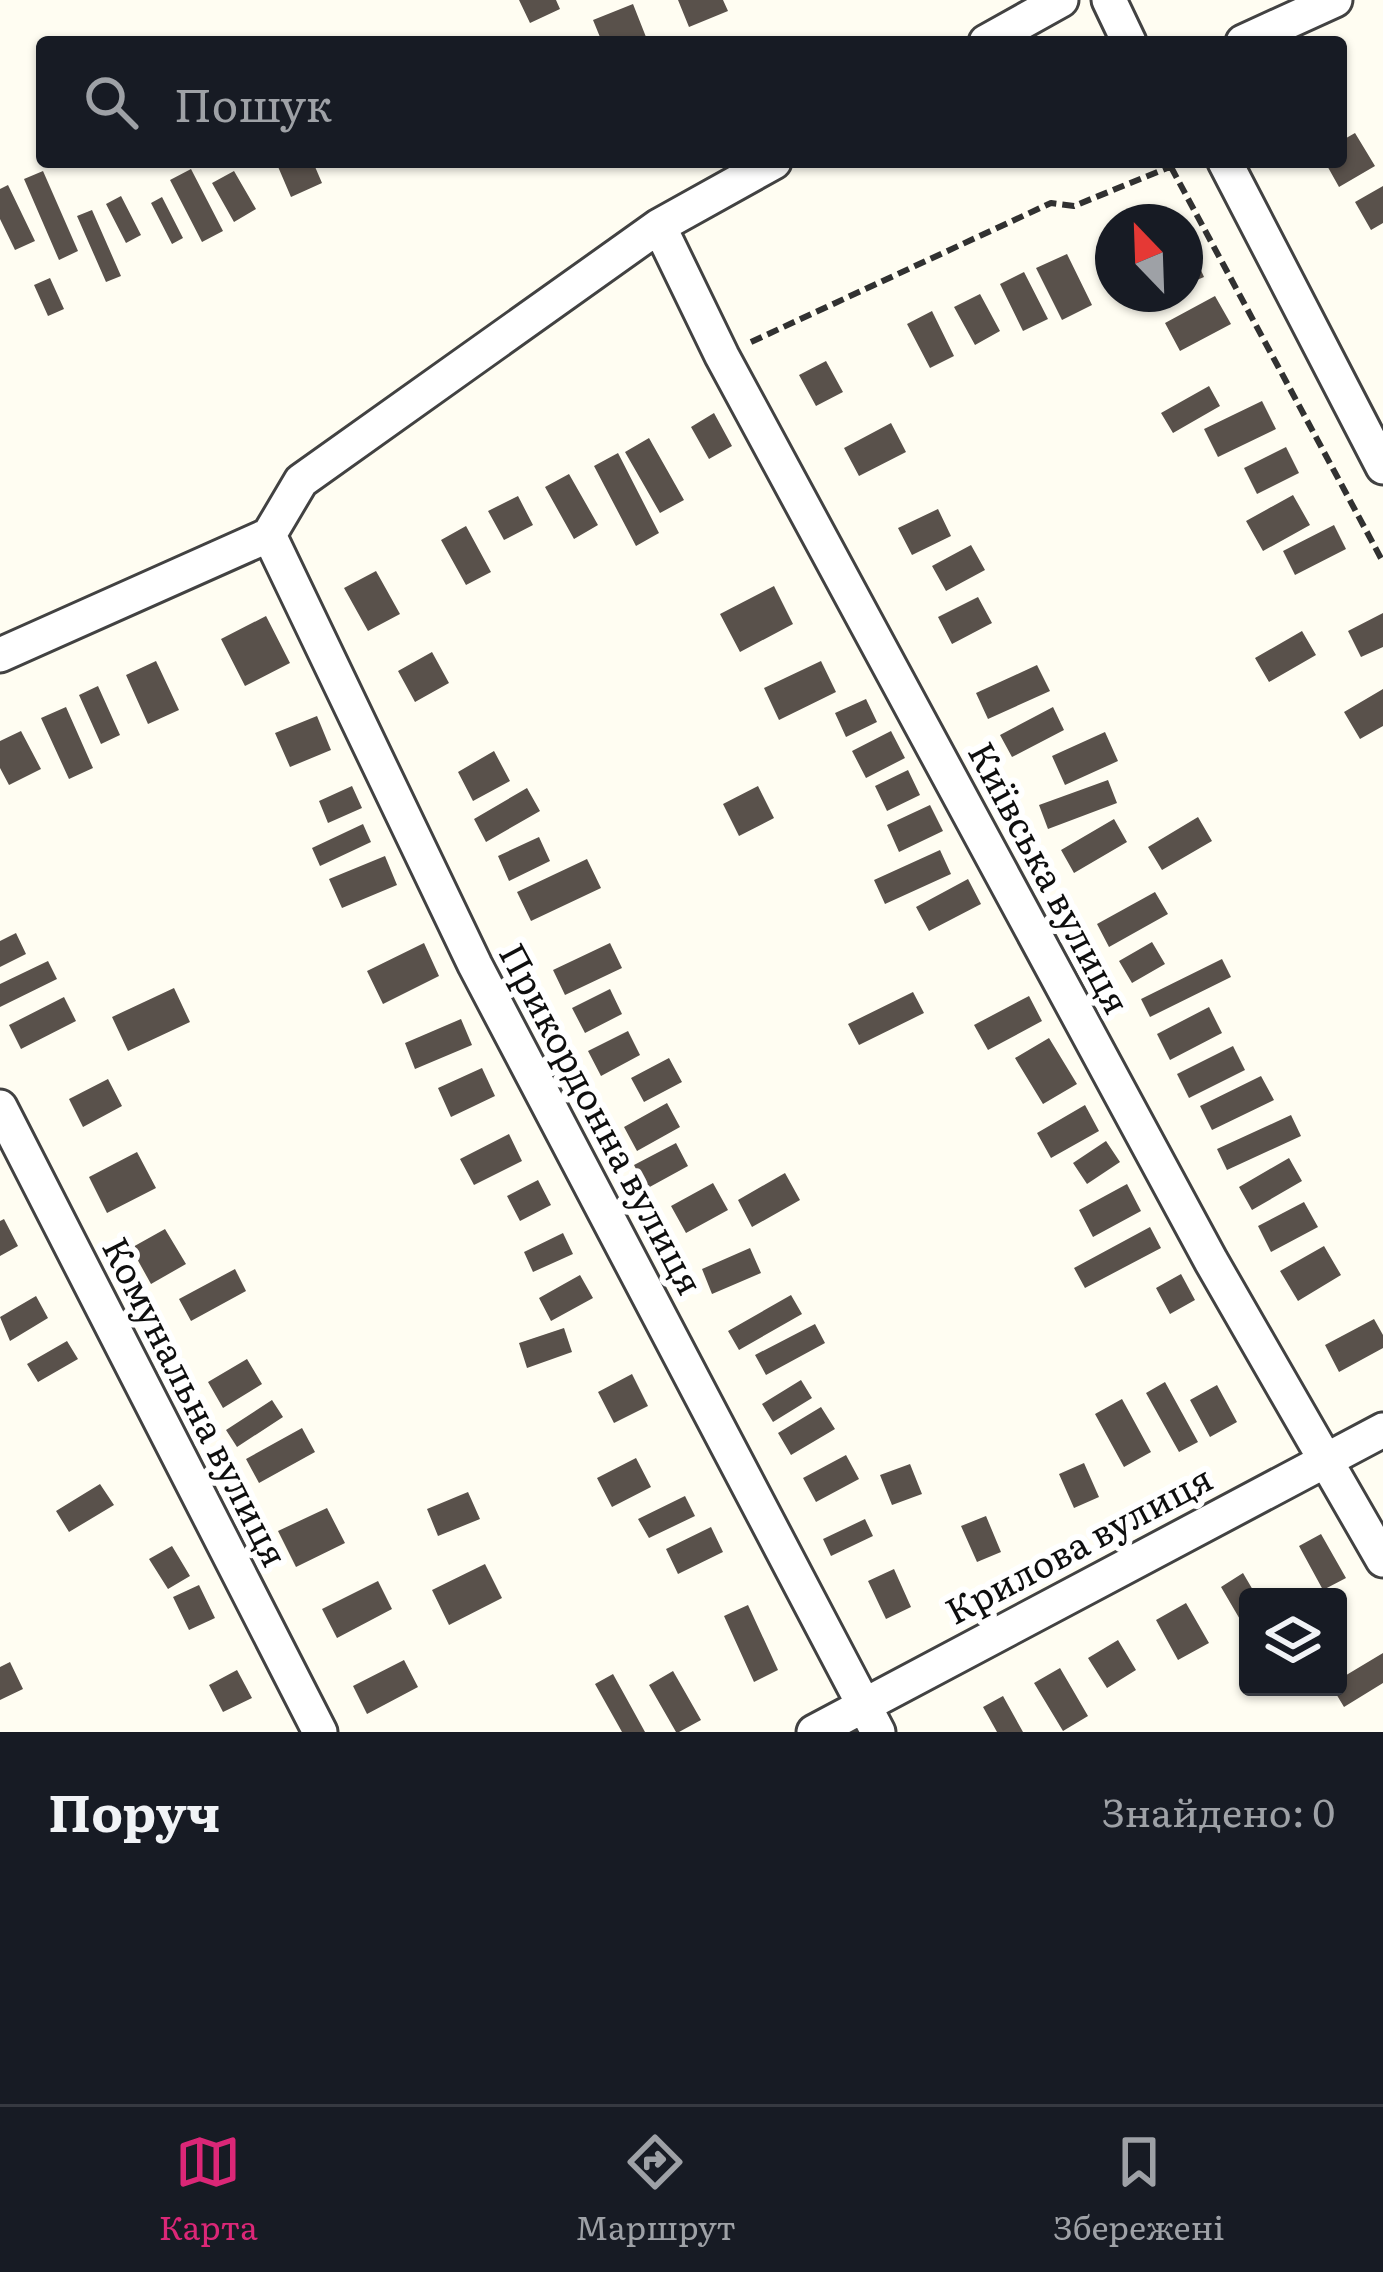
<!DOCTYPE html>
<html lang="uk">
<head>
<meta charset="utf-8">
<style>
  :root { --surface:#171b24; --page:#242831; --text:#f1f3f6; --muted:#9ea1a6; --line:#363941; --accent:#db2777 }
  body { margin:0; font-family:Literata,serif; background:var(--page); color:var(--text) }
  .controls { position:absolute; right:36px; bottom:36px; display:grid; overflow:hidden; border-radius:12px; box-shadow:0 3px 9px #0004 }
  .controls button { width:108px; height:108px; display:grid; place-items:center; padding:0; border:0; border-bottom:3px solid var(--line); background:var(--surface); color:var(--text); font:60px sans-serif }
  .compass { position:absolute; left:1095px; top:204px; width:108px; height:108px; border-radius:50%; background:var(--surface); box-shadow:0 3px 9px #0004; rotate:337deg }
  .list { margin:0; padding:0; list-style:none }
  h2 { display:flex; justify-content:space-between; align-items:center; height:156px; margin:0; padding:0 48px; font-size:51px }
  h2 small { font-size:39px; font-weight:400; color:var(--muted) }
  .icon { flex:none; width:66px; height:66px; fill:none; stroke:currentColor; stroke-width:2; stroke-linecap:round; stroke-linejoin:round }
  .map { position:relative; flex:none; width:1383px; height:1732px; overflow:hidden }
  .search { position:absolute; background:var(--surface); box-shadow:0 3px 9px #0004; left:36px; right:36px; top:36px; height:132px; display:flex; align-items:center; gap:30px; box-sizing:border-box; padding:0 42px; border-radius:12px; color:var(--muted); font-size:45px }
  .sheet { height:372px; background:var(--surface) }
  nav { display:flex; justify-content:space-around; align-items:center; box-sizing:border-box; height:168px; border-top:3px solid var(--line); background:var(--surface); font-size:33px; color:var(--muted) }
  nav a { display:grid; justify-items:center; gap:6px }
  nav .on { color:var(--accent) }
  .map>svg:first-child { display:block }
  .building { fill:#59514b }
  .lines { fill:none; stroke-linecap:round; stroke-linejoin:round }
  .minor-casing { stroke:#424242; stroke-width:39 }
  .path { stroke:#313131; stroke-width:6; stroke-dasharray:12 6; stroke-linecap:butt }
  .minor { stroke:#fff; stroke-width:33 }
  .labels { text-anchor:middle; stroke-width:12; stroke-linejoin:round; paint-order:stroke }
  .street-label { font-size:36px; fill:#0f0f0f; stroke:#fff }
</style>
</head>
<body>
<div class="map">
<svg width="1383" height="1732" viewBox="0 0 1383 1732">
  <rect width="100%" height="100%" fill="#fffdf2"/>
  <path class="building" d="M519,0H556L560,9L530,23Z
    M678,0H723L728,11L689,27Z
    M633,4L646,37L633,42H602L593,20Z
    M1355,133L1375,166L1339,187L1325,162H1341V141Z
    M276,162H313L322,183L291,197Z
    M191,169L223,231L202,242L170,180Z
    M43,171L78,251L59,260L24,179Z
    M234,171L256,209L234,222L212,183Z
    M8,185L35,241L15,250L0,219V189Z
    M1383,186V223L1371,230L1355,202Z
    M121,196L141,235L126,243L106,204Z
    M162,197L183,238L172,244L151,203Z
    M92,210L121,276L106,282L77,216Z
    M1185,235L1204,277L1185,285Z
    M1067,254L1092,305L1062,320L1036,268Z
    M1024,272L1048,319L1023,331L1000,284Z
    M50,278L64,309L48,316L34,285Z
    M980,294L1000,331L975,345L954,307Z
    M1215,296L1231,324L1180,351L1165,323Z
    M932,311L954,356L930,368L907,324Z
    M826,361L843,392L816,406L799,375Z
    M1209,386L1220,406L1173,433L1161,413Z
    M1262,401L1276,429L1218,457L1204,429Z
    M714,413L732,446L709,459L691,427Z
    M891,423L906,452L859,476L844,448Z
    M649,438L684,500L660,513L625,452Z
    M1286,447L1299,473L1257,494L1244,468Z
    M618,453L659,533L636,546L594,466Z
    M569,474L598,525L574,539L545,487Z
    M1293,495L1310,525L1263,551L1246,521Z
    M518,496L533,525L504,540L488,511Z
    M938,509L951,536L912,555L898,528Z
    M1334,525L1346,549L1295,575L1283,551Z
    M466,526L491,572L466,585L441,540Z
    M971,545L985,570L946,591L932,566Z
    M376,571L400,614L368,631L344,588Z
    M774,586L793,624L740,652L720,614Z
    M978,597L992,623L952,644L938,617Z
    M1383,613V647L1361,657L1348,631Z
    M266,616L290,663L245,686L221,639Z
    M1302,631L1316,655L1269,682L1255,658Z
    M432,652L449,683L415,702L398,671Z
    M156,661L179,710L148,724L126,675Z
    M821,661L836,692L779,720L764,688Z
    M1037,665L1050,691L988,719L976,693Z
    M98,686L120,735L101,744L79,695Z
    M1383,689V726L1360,739L1344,712Z
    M866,699L877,722L846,737L835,713Z
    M66,707L93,768L69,779L41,718Z
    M1053,707L1064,730L1012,757L1000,735Z
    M317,716L331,750L290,767L275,733Z
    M21,731L41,769L9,785L0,768V741Z
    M891,731L905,758L866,778L852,751Z
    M1105,732L1118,761L1065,785L1052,756Z
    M494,751L510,781L473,801L458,772Z
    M908,770L920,795L887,811L875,786Z
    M1108,780L1117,803L1048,829L1039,805Z
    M352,786L362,808L328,823L319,801Z
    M758,786L774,818L739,836L723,804Z
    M527,788L540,811L486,842L474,819Z
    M930,805L943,831L899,852L887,825Z
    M1198,817L1212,841L1162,870L1148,847Z
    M1114,819L1127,842L1074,873L1061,850Z
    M363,824L371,842L320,866L312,848Z
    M539,837L550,861L509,881L498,856Z
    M940,850L951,874L885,904L874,880Z
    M385,856L397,885L342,908L329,879Z
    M587,859L601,888L531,921L517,892Z
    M968,879L981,904L929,931L916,907Z
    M1155,892L1168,914L1109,947L1097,924Z
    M16,933L26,954L0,967V941Z
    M1152,942L1165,964L1132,983L1119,961Z
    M424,943L439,976L383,1004L367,971Z
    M610,943L622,968L565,995L553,970Z
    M1222,959L1231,977L1150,1017L1141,999Z
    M48,961L57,979L0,1007V984Z
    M174,988L190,1022L128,1051L112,1017Z
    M610,989L622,1014L585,1033L572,1008Z
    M913,992L924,1013L859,1045L848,1024Z
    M1029,996L1042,1021L988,1050L974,1025Z
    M64,997L76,1021L21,1049L9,1025Z
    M1209,1007L1222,1033L1170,1060L1157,1034Z
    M461,1019L472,1045L415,1069L405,1043Z
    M628,1031L640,1055L601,1076L588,1051Z
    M1049,1038L1077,1084L1043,1104L1015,1058Z
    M1233,1046L1245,1070L1189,1098L1177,1074Z
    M669,1058L682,1082L644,1102L631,1078Z
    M482,1068L495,1096L451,1117L438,1088Z
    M1261,1076L1274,1100L1212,1130L1200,1106Z
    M108,1079L122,1106L83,1127L69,1099Z
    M667,1103L680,1127L637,1151L624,1127Z
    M1085,1105L1099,1131L1051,1158L1037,1133Z
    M1291,1115L1301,1136L1227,1170L1217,1149Z
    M509,1134L522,1161L474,1185L460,1159Z
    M1106,1141L1120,1162L1087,1184L1073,1163Z
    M676,1143L688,1166L646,1189L634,1165Z
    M137,1152L156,1188L107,1213L89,1177Z
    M1289,1158L1302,1181L1252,1210L1239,1187Z
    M785,1173L800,1200L752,1227L738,1200Z
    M538,1180L551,1205L520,1221L507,1196Z
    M713,1183L728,1210L686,1233L671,1206Z
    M1127,1184L1141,1211L1093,1237L1079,1210Z
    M1304,1202L1318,1227L1271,1252L1258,1226Z
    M4,1219L18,1246L0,1256V1221Z
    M1150,1227L1161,1248L1085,1288L1074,1268Z
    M165,1229L186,1264L151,1284L131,1248Z
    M563,1233L573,1254L533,1272L524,1252Z
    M1324,1246L1341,1275L1298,1301L1280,1271Z
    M750,1248L761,1273L712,1294L702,1269Z
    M235,1269L246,1291L191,1321L179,1299Z
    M1181,1274L1195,1300L1170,1314L1156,1288Z
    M580,1275L593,1298L551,1321L539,1298Z
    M791,1295L802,1314L739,1350L728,1331Z
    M36,1296L48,1318L10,1341L0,1317Z
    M1374,1319L1383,1335V1348L1339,1372L1325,1345Z
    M815,1324L825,1343L766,1375L755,1355Z
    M564,1328L572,1352L527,1368L519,1343Z
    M67,1341L78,1359L38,1382L27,1364Z
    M247,1359L262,1384L223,1408L208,1382Z
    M632,1374L648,1406L614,1423L598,1392Z
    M801,1380L812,1398L773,1422L762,1404Z
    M1165,1382L1198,1442L1179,1452L1146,1393Z
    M1217,1385L1237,1422L1210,1437L1190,1400Z
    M1122,1399L1151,1452L1124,1467L1095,1414Z
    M272,1400L283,1417L237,1447L226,1430Z
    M821,1407L835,1429L791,1455L778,1433Z
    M302,1428L315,1452L259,1483L246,1459Z
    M846,1455L859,1479L816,1502L803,1478Z
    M636,1458L651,1487L612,1507L597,1478Z
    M1084,1463L1099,1497L1074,1508L1059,1474Z
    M910,1464L922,1494L892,1505L880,1475Z
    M100,1484L114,1505L69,1532L56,1511Z
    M468,1492L480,1519L438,1536L427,1509Z
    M685,1496L695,1516L649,1538L638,1519Z
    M327,1508L345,1543L296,1567L278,1531Z
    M986,1516L1001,1552L977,1562L961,1526Z
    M865,1519L873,1536L831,1556L823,1539Z
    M711,1527L723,1552L678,1574L666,1549Z
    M1321,1534L1346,1578L1323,1590L1299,1546Z
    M172,1546L190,1576L168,1589L149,1559Z
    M485,1564L502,1598L449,1625L432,1590Z
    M894,1569L911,1607L886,1619L868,1581Z
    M1243,1573L1257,1597H1248V1633L1221,1587Z
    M378,1581L392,1609L337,1638L322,1609Z
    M199,1585L215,1618L189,1630L173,1597Z
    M1186,1603L1209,1643L1178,1660L1156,1620Z
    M748,1605L778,1670L754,1682L724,1616Z
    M1118,1640L1136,1670L1107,1688L1088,1658Z
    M1383,1653V1683L1344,1707L1332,1687H1338V1680Z
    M404,1660L418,1687L367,1714L353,1686Z
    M10,1662L23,1689L0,1700V1667Z
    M1060,1668L1088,1716L1063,1731L1034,1683Z
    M237,1670L252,1698L223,1712L209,1685Z
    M673,1671L701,1720L679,1732H676L649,1685Z
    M613,1674L645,1732H622L595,1684Z
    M1003,1696L1023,1732H997L983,1707Z"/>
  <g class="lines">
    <defs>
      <path id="minor" d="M1109,0L1129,42
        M986,42L1061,0
        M1243,42L1335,0
        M1225,162L1383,467
        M659,226L722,356L1211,1261L1383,1560
        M269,535L475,965L878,1732
        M0,655L269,535L301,481L659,226L774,162
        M0,1107L320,1732
        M814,1732L1383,1430"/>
    </defs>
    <use href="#minor" class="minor-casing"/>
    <path class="path" d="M1171,167L1383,562
      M751,342L1051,203L1074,206L1182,162"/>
    <use href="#minor" class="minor"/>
  </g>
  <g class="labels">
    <g class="street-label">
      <text transform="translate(1049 878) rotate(62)" y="13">Київська вулиця</text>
      <text transform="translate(601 1119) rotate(62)" y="13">Прикордонна вулиця</text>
      <text transform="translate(195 1402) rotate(63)" y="13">Комунальна вулиця</text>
      <text transform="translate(1079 1545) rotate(-28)" y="13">Крилова вулиця</text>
    </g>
  </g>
</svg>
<div class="controls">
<button><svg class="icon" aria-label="layers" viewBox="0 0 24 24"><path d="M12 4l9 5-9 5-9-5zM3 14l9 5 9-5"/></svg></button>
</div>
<svg class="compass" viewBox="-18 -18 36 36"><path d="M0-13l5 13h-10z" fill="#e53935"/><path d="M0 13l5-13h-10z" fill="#9ea1a6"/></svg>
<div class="search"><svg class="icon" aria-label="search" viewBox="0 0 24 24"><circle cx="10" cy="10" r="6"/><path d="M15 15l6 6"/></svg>Пошук</div>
</div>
<section class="sheet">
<h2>Поруч<small>Знайдено: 0</small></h2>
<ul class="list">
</ul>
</section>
<nav>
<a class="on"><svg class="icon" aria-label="map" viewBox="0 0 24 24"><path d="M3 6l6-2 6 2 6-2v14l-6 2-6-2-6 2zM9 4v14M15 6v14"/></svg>Карта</a>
<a><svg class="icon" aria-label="directions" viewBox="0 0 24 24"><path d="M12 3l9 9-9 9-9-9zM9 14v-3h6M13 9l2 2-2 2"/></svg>Маршрут</a>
<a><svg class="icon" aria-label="saved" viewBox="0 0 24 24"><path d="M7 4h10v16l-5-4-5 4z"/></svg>Збережені</a>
</nav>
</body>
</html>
